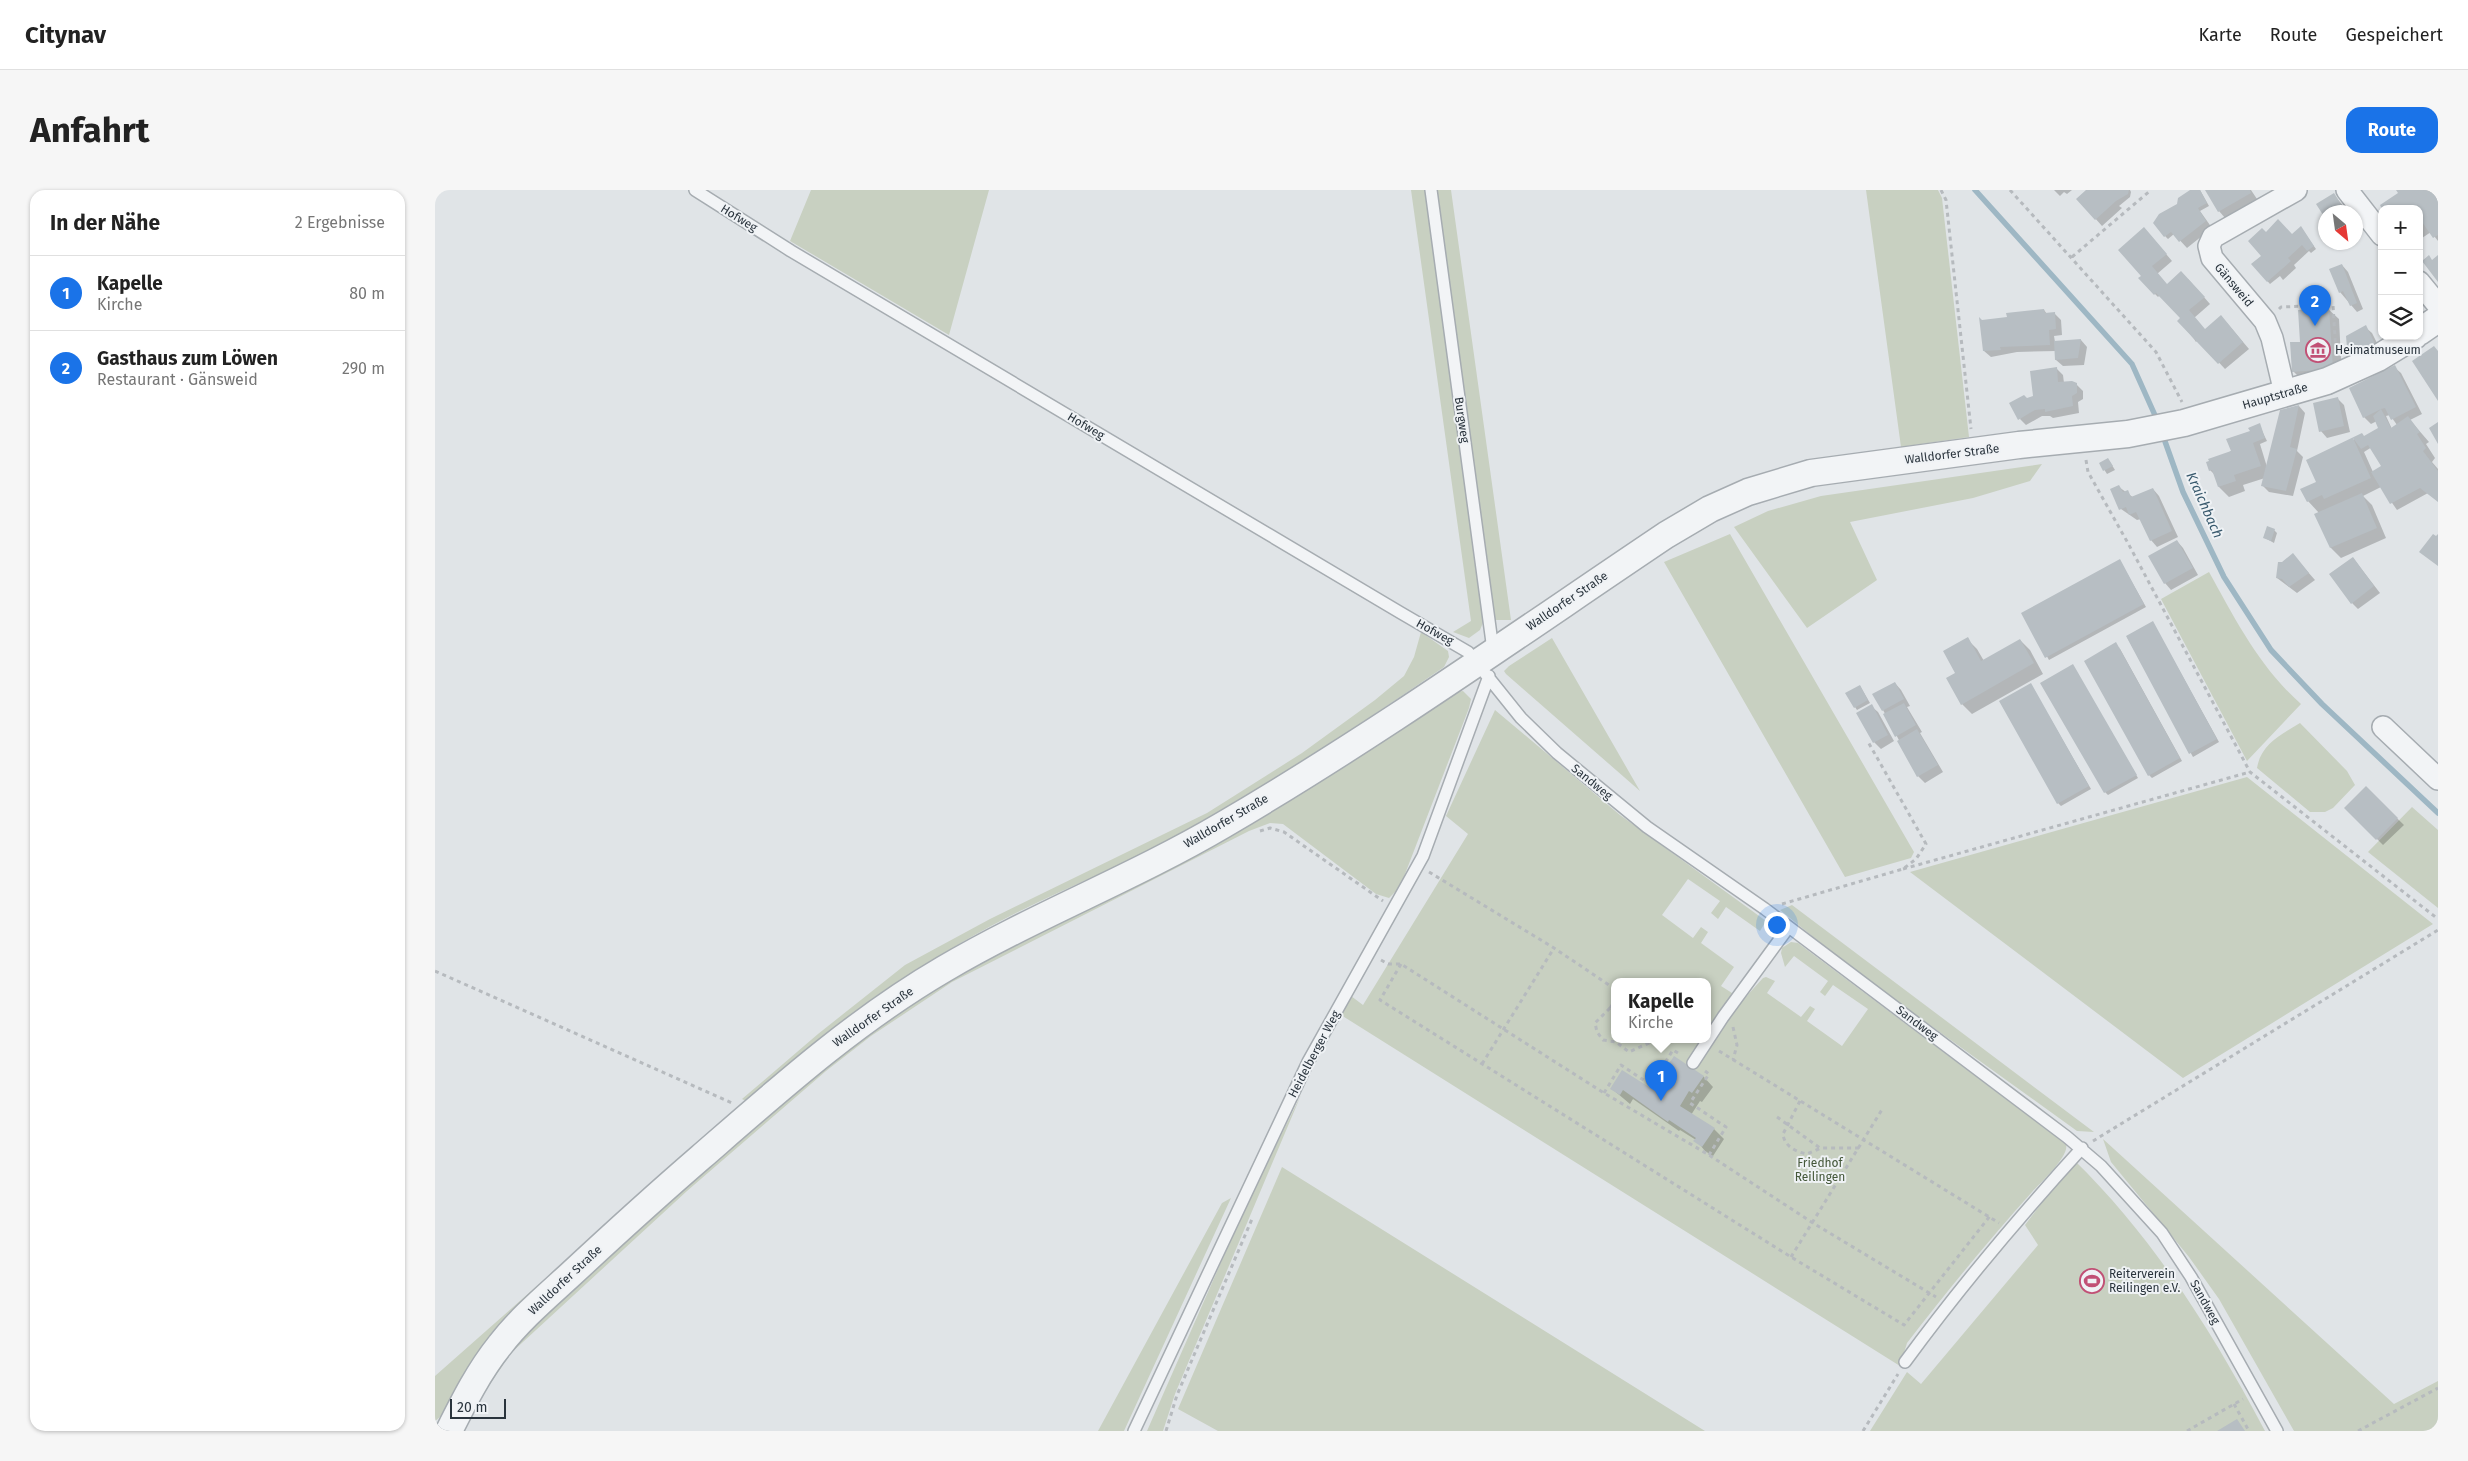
<!DOCTYPE html>
<html lang="de">
<head>
<meta charset="utf-8">
<style>
  :root { --surface:#fff; --page:#f6f6f6; --text:#222; --muted:#767676; --line:#e0e0e0; --accent:#1a73e8 }
  body { margin:0; font-family:"Fira Sans",sans-serif; background:var(--page); color:var(--text) }
  .controls { position:absolute; right:15px; top:15px; display:grid; overflow:hidden; border-radius:10px; box-shadow:0 1px 4px #0004 }
  .controls button { width:45px; height:45px; display:grid; place-items:center; padding:0; border:0; border-bottom:1px solid var(--line); background:var(--surface); color:var(--text); font:25px sans-serif }
  .compass { position:absolute; left:1883px; top:15px; width:45px; height:45px; border-radius:50%; background:var(--surface); box-shadow:0 1px 4px #0004; rotate:151deg }
  .scale { position:absolute; left:15px; bottom:12px; width:56px; box-sizing:border-box; padding-left:5px; border:2px solid #2a343d; border-top:0; font-size:14px; line-height:18px; white-space:nowrap; color:#2a343d; -webkit-text-stroke:4px #eff2f5; paint-order:stroke }
  .you { position:absolute; left:1341px; top:734px; width:18px; height:18px; margin:-12px; border:4px solid #fff; border-radius:50%; background:#1a73e8; box-shadow:0 0 0 8px #1a73e833 }
  .badge { display:grid; place-items:center; width:32px; height:32px; border-radius:50%; background:var(--accent); color:#fff; font-size:16px; font-weight:700 }
  .pin { position:absolute; translate:-50% -41px; filter:drop-shadow(0 1px 2px #0008) }
  .pin::after { content:''; position:absolute; top:26px; width:18px; height:15px; background:inherit; clip-path:polygon(0 0,100% 0,50% 100%) }
  .popup { position:absolute; left:1176px; top:788px; width:100px; height:65px; box-sizing:border-box; display:grid; place-content:center; border-radius:10px; background:var(--surface); filter:drop-shadow(0 1px 4px #0005); font-size:16px; white-space:nowrap; color:var(--muted) }
  .popup b { font-size:19px; color:var(--text) }
  .popup::after { content:''; position:absolute; left:50%; top:100%; margin-left:-10px; border:10px solid transparent; border-top-color:var(--surface) }
  .list { margin:0; padding:0; list-style:none }
  h2 { display:flex; justify-content:space-between; align-items:center; height:65px; margin:0; padding:0 20px; font-size:21px }
  h2 small { font-size:16px; font-weight:400; color:var(--muted) }
  .list li { display:grid; grid-template-columns:32px 1fr auto; gap:15px; align-items:center; box-sizing:border-box; height:75px; padding:0 20px; border-top:1px solid var(--line) }
  .list b { display:block; font-size:19px; white-space:nowrap }
  .list p { margin:0; font-size:16px; white-space:nowrap; color:var(--muted) }
  .list em { font-size:16px; font-style:normal; color:var(--muted) }
  .icon { flex:none; width:28px; height:28px; fill:none; stroke:currentColor; stroke-width:2; stroke-linecap:round; stroke-linejoin:round }
  .map { position:relative; flex:none; width:2003px; height:1241px; overflow:hidden; border-radius:15px }
  header { display:flex; align-items:center; gap:30px; box-sizing:border-box; height:70px; padding:0 25px; background:var(--surface); border-bottom:1px solid var(--line) }
  header strong { font-size:24px }
  nav { display:flex; gap:28px; margin-inline-start:auto; font-size:18px }
  .intro { display:flex; align-items:center; justify-content:space-between; box-sizing:border-box; height:120px; padding:0 30px }
  h1 { margin:0; font-size:35px }
  .button { padding:12px 22px; border-radius:15px; background:var(--accent); color:#fff; font-size:18px; font-weight:700 }
  main { display:flex; gap:30px; padding:0 30px }
  aside { flex:1; background:var(--surface); border-radius:15px; box-shadow:0 1px 4px #0004 }
  .map>svg:first-child { display:block }
  .green { fill:#c8d0c1; fill-rule:evenodd }
  .shadow { fill:#0003; fill-rule:evenodd }
  .lines { fill:none; stroke-linecap:round; stroke-linejoin:round }
  .stream { stroke:#9eb7c4; stroke-width:5.5 }
  .building { fill:#b7bec3 }
  .service-casing { stroke:#a6acb1; stroke-width:14 }
  .minor-casing { stroke:#a6acb1; stroke-width:24 }
  .tertiary-casing { stroke:#a6acb1; stroke-width:29 }
  .path { stroke:#b6babe; stroke-width:3; stroke-dasharray:4 4; stroke-linecap:butt }
  .service { stroke:#f2f4f6; stroke-width:11 }
  .minor { stroke:#f2f4f6; stroke-width:21 }
  .tertiary { stroke:#f2f4f6; stroke-width:26 }
  .labels { text-anchor:middle; stroke-width:4; stroke-linejoin:round; paint-order:stroke }
  .street-label { font-size:12px; fill:#2a343d; stroke:#eff2f5 }
  .poi-label { font-size:12px; fill:#2a343d; stroke:#eff2f5; text-anchor:start }
  .park-label { font-size:12px; fill:#445739; stroke:#eff2f5 }
  .water-label { font-size:14px; font-style:italic; fill:#38596d; stroke:#eff2f5 }
</style>
</head>
<body>
<header>
<strong>Citynav</strong>
<nav><a>Karte</a><a>Route</a><a>Gespeichert</a></nav>
</header>
<div class="intro"><h1>Anfahrt</h1><a class="button">Route</a></div>
<main>
<aside>
<h2>In der Nähe<small>2 Ergebnisse</small></h2>
<ul class="list">
<li><span class="badge">1</span><div><b>Kapelle</b><p>Kirche</p></div><em>80 m</em></li>
<li><span class="badge">2</span><div><b>Gasthaus zum Löwen</b><p>Restaurant · Gänsweid</p></div><em>290 m</em></li>
</ul>
</aside>
<div class="map">
<svg width="2003" height="1241" viewBox="0 0 2003 1241">
  <rect width="100%" height="100%" fill="#e0e4e7"/>
  <path class="green" d="M376,0H554L514,145L355,51Z
    M976,0H1016L1076,430H1049L1045,440L1034,448L1018,442L1036,431Z
    M1431,0H1503L1507,8L1534,247L1466,257Z
    M1607,274L1595,291L1538,308L1415,332L1442,390L1372,438L1299,337L1333,321L1386,306Z
    M1295,344L1479,662L1476,668L1410,687L1229,372Z
    M1774,382C1800,429 1825,478 1866,514L1812,571L1726,409Z
    M986,442L1013,461L1014,467L1009,477C924,535 840,592 750,641C695,672 635,696 579,724C507,760 441,806 378,856C355,874 332,891 311,911L307,909L383,844L470,775L555,729L772,623L867,563L940,510L969,486L979,467Z
    M1117,448L1205,601L1071,484L1069,481L1074,476Z
    M1028,501L1036,509L1034,518L965,697L954,708L941,704L848,634L835,633L814,641L517,792L436,846L391,881L252,1001L76,1163L45,1209L28,1241L51,1195L90,1141L310,943L420,853L502,795L830,624L923,568L1021,502Z
    M1060,520L1185,625L1331,731L1325,741L1291,717L1283,729L1276,723L1285,711L1253,689L1227,725L1258,748L1266,737L1273,742L1266,753L1299,777L1286,796L1308,810L1328,788L1331,787L1340,791L1332,803L1366,827L1375,816L1380,819L1372,831L1407,856L1433,819L1398,795L1390,806L1385,802L1393,791L1359,766L1350,777L1346,763L1347,758L1356,752L1363,753L1631,954C1635,966 1605,993 1597,1002C1553,1051 1512,1101 1472,1153L1465,1176L906,825L916,806L928,815L1033,644L1011,626ZM1180,792H1272V850H1180Z
    M1865,533L1912,581L1920,595L1898,618L1890,622H1875L1822,578C1826,554 1846,545 1865,533Z
    M1812,587L1998,734L1748,888L1475,682Z
    M1977,617L2003,640V718L1933,662Z
    M1357,715L1659,942L1642,941L1424,784L1345,720Z
    M866,905L740,1204L728,1241H712L809,1020Z
    M1668,949L1959,1214L2003,1191V1241H1859L1784,1109L1754,1067L1676,972Z
    M1639,970C1719,1048 1778,1143 1830,1241H1435L1472,1182L1486,1194L1603,1055L1590,1035Z
    M847,977L1270,1241H783L743,1219Z
    M796,1008L689,1241H663L787,1013Z
    M104,1094C77,1124 51,1153 29,1186C21,1199 12,1224 0,1231V1186Z"/>
  <path class="shadow" d="M1619,0H1637L1632,4L1629,2L1625,6Z
    M1653,0H1695L1696,2L1695,7L1684,16L1687,18L1667,36L1643,9Z
    M1758,0H1765L1774,16L1765,21L1777,38L1752,58L1739,44L1733,49L1730,46L1743,15Z
    M1771,0H1816L1822,9L1790,28L1784,21Z
    M1962,0H2003V51L1996,42L1984,50V19Z
    M1899,5L1913,22H1890V26L1883,14Z
    M1866,38L1881,59L1876,63L1874,61L1859,75L1861,78L1848,90L1845,86L1835,94L1817,74L1827,66L1831,44L1857,45Z
    M1715,45L1737,71L1722,84L1732,95L1753,89L1775,114L1759,128L1770,141L1792,133L1814,159L1790,179L1763,150L1761,152L1759,149L1744,131L1747,128L1725,105L1723,107L1705,89L1708,86Z
    M1896,52H1916L1900,59Z
    M1907,75L1913,82L1928,119L1922,122L1905,102Z
    M1893,119L1904,129L1907,189L1868,191L1858,181L1866,153Z
    M1609,120L1612,124L1619,123L1626,130L1627,145L1619,146L1620,152L1646,150L1652,157L1649,175L1628,176L1621,170V161L1582,162L1556,167L1549,161L1547,131L1573,128Z
    M1930,137L1937,143L1946,161L1921,175Z
    M1959,177L1966,183L1987,224L1975,230L1994,252L1991,254L2000,268L1997,272L2003,279V311L1993,303L1962,320L1946,297L1928,306L1937,315L1951,348L1906,368L1896,358L1884,323L1873,311L1883,293L1918,250L1927,244L1929,247L1945,239L1942,231L1936,234L1929,227ZM1955,225L1962,235L1957,239L1951,226ZM1937,257L1948,276L1938,282L1929,262Z
    M1621,178L1628,185L1629,193L1641,194L1648,201V209L1643,212L1644,223L1618,228L1615,226H1607L1591,235L1585,229L1592,209L1600,207Z
    M1902,208L1909,215L1915,242L1892,248L1886,241Z
    M1864,216L1870,223L1862,261L1868,267L1858,306L1834,302L1828,296L1830,288L1808,295L1810,301L1794,307L1784,297L1780,285L1775,280L1824,235L1832,251L1825,254L1832,277L1846,221Z
    M1675,272L1680,280L1672,284L1665,273Z
    M1684,297L1699,308L1718,299L1724,306L1743,347L1722,357L1716,350L1706,329L1702,330L1686,319Z
    M1839,340L1842,343L1839,353L1830,348Z
    M1742,351L1748,358L1763,385L1736,400L1730,393Z
    M1858,365L1880,390L1862,403L1842,388L1847,374Z
    M1918,368L1945,403L1923,419L1917,413Z
    M1685,371L1711,417L1614,470L1588,424Z
    M1718,433L1784,552L1758,567L1692,447Z
    M1532,449L1542,459L1549,471L1585,450L1595,460L1608,484L1537,524L1527,514L1522,483Z
    M1684,457L1747,571L1717,588L1714,585Z
    M1638,476L1703,588L1673,605L1670,602Z
    M1460,493L1466,500L1475,516L1472,517L1487,542L1485,543L1508,582L1490,593L1483,586L1448,520Z
    M1596,495L1656,599L1626,616L1623,613Z
    M1425,496L1435,513L1422,520L1420,517Z
    M1436,516L1443,522L1459,551L1446,559L1439,552Z
    M1931,598L1969,635L1948,655L1911,618Z
    M1268,886L1278,897L1267,912L1265,911L1256,925L1279,939L1289,949L1278,966L1270,961L1261,950L1245,940L1244,941L1198,909L1195,914L1176,898L1223,904Z"/>
  <g class="lines">
    <path class="stream" d="M1540,0L1697,174L1723,232
      M1727,243L1748,302L1789,387L1836,460L1887,514L2003,623"/>
  </g>
  <path class="building" d="M1651,0H1694L1693,4L1681,11L1660,30L1641,9Z
    M1755,0H1765L1772,13L1763,18L1771,31L1744,52L1736,42L1729,47L1718,33L1724,24L1742,14L1743,8Z
    M1770,0H1815L1816,3L1783,22Z
    M1961,0H2003V45L1998,48L1987,32L1984,33V19H1947L1945,15L1963,3Z
    M1899,3L1911,22H1890V28L1881,14Z
    M1890,28V36L1888,38L1885,32Z
    M1843,29L1857,44L1866,36L1879,56L1872,61L1867,55L1853,68L1856,71L1832,92L1816,74L1826,66L1813,51L1827,38L1831,42Z
    M1709,37L1732,64L1717,76L1732,94L1746,81L1770,107L1754,120L1765,133L1770,139L1786,125L1808,152L1783,174L1742,131L1745,128L1721,103L1719,105L1703,88L1706,86L1683,60Z
    M1895,52H1907V53L1896,57Z
    M1994,65L1997,70L2003,65V92L1987,71Z
    M1907,74L1922,113L1915,116L1908,101L1904,103L1894,79Z
    M1894,117L1898,179L1857,182L1855,152H1865L1863,120Z
    M1609,119L1610,123L1620,122L1621,139L1614,140L1615,155L1565,157L1566,160L1548,161L1544,127L1547,130L1572,127L1571,123Z
    M1931,135L1940,154L1913,169L1911,146Z
    M1646,149L1643,168L1620,170L1619,151Z
    M1999,156L2003,161V211L1977,171Z
    M1960,175L1981,217L1956,230L1950,218L1946,219L1956,238L1973,226L1985,242L1982,244L1991,258L1988,261L2003,281V312L1985,298L1955,314L1936,282L1946,276L1933,255L1926,259L1918,248L1936,288L1889,309L1887,305L1872,312L1865,299L1881,292L1871,270L1927,243L1929,246L1943,238L1938,226L1946,219L1928,228L1914,198Z
    M1622,177L1623,192L1637,191L1642,193V203L1637,206L1638,216L1610,222V219L1600,220L1583,230L1574,213L1589,205L1592,208L1598,206L1595,181Z
    M1903,207L1909,236L1884,242L1878,213Z
    M1864,215L1855,257L1862,259L1851,301L1826,296L1845,220Z
    M2003,232V254L1994,238Z
    M1825,233L1830,248L1818,253L1826,276L1799,285L1801,291L1783,297L1777,280L1774,281L1771,272L1774,271L1773,269L1796,261L1791,249L1815,241L1813,238Z
    M1673,268L1678,276L1668,281L1664,273Z
    M1684,295L1688,302L1693,300L1696,307L1718,298L1737,341L1715,351L1701,322L1694,325L1691,317L1684,320L1675,299Z
    M1927,303L1942,338L1895,358L1879,324Z
    M1832,336L1840,339L1836,351L1828,348Z
    M1998,344L2001,346L2003,344V376L1984,362Z
    M1742,350L1758,378L1729,394L1713,366Z
    M1858,363L1874,383L1854,397L1847,389L1841,388L1843,372H1847Z
    M1918,367L1939,396L1916,414L1894,384Z
    M1685,369L1709,414L1610,468L1586,423Z
    M1718,431L1782,549L1754,564L1691,446Z
    M1533,447L1546,471L1585,449L1599,473L1526,515L1511,488L1520,483L1508,461Z
    M1681,452L1745,568L1713,586L1649,471Z
    M1638,474L1702,585L1669,603L1605,493Z
    M1460,492L1469,509L1447,521L1437,504Z
    M1596,493L1654,596L1622,614L1564,511Z
    M1425,495L1433,510L1419,518L1410,503Z
    M1469,513L1481,535L1460,547L1448,524Z
    M1437,514L1453,545L1438,553L1421,523Z
    M1482,539L1503,575L1482,587L1462,551Z
    M1931,596L1963,628L1941,650L1909,618Z
    M1239,866L1269,886L1257,903L1254,901L1245,916L1280,938L1267,957L1258,951L1261,948L1234,930L1233,932L1188,900L1185,905L1175,899L1187,880L1222,902L1232,888L1227,884Z
    M1802,1229L1810,1241H1782Z"/>
  <g class="lines">
    <defs>
      <path id="service" d="M260,0L356,61L966,423L1033,462L1086,528L1122,563L1212,637L1330,719L1632,947L1666,976L1727,1043L1756,1087L1842,1241
        M996,0L1058,460
        M1258,873L1288,827L1353,738
        M1470,1172C1525,1097 1584,1027 1647,958
        M699,1241L873,872L988,666L1054,486"/>
      <path id="minor" d="M1912,0L1947,45
        M1984,92L2003,115
        M1850,203L1837,148L1830,131L1777,68L1774,56L1778,47L1861,0
        M1948,537L2003,589"/>
      <path id="tertiary" d="M1984,142L2003,129
        M14,1241C29,1211 44,1181 65,1155C85,1129 111,1107 135,1085C178,1045 222,1005 266,967C343,900 420,831 509,779C599,726 698,688 788,635C940,546 1085,443 1231,345L1275,319L1313,302L1376,283L1584,255L1693,244L1749,233L1892,191L1943,168L1979,146"/>
    </defs>
    <use href="#service" class="service-casing"/>
    <use href="#minor" class="minor-casing"/>
    <use href="#tertiary" class="tertiary-casing"/>
    <path class="path" d="M1506,0L1511,10L1536,239
      M1575,0L1721,162L1747,212
      M1637,67L1716,0
      M1844,119L1846,117L1898,115L1901,164
      M1651,270L1653,282L1694,355L1815,582L2003,729
      M825,641L835,638L849,642L948,711
      M1468,679L1815,582
      M994,682L1119,758L1180,799
      M1347,714L1468,679L1481,669L1491,654L1432,550
      M946,770L953,774H966L1169,903L1274,965L1378,1033L1501,1107
      M966,774L945,810L1356,1067L1469,1135L1555,1026
      M0,781L297,913
      M1232,792L1234,789
      M1175,818L1180,811
      M1180,824L1175,818L1160,833L1162,842L1168,850L1181,852L1194,862L1221,850
      M1298,837L1302,855L1298,870
      M1284,861L1564,1033
      M1047,874L1119,758
      M1270,881L1274,884L1255,913L1291,937L1274,965
      M1169,903L1186,875L1216,895L1238,860L1246,865
      M1365,911L1348,944C1349,956 1361,962 1372,964L1386,958H1424
      M1342,927L1385,958
      M1658,951L2003,740
      M1356,1067L1448,918
      M1799,1214L1814,1241
      M731,1241L742,1205L817,1029
      M1428,1241L1463,1184
      M1752,1241L1808,1209
      M1923,1241L2003,1198"/>
    <use href="#service" class="service"/>
    <use href="#minor" class="minor"/>
    <use href="#tertiary" class="tertiary"/>
  </g>
  <defs>
    <symbol id="museum-ring" viewBox="-11 -11 22 22"><circle r="9.5" fill="#eff2f5" stroke="#c15075" stroke-width="1.5"/><path d="M0-6L6-3V-2H-6V-3ZM-5-1h2V3h-2ZM-1-1h2V3h-2ZM3-1h2V3H3ZM-6 4H6V6H-6Z" fill="#c15075"/></symbol>
    <symbol id="stadium-ring" viewBox="-11 -11 22 22"><circle r="9.5" fill="#eff2f5" stroke="#c15075" stroke-width="1.5"/><path d="M0-5a6.5 5 0 1 0 0 10a6.5 5 0 1 0 0-10ZM-3.5-1.8h7v3.6h-7Z" fill="#c15075"/></symbol>
  </defs>
  <g fill-rule="evenodd">
    <use href="#museum-ring" x="1869" y="146" width="28" height="28"/>
    <use href="#stadium-ring" x="1643" y="1077" width="28" height="28"/>
  </g>
  <g class="labels">
    <g class="street-label">
      <text transform="translate(304 28) rotate(32)" y="4">Hofweg</text>
      <text transform="translate(1799 95) rotate(50)" y="4">Gänsweid</text>
      <text transform="translate(1840 206) rotate(-16)" y="4">Hauptstraße</text>
      <text transform="translate(1027 230) rotate(82)" y="4">Burgweg</text>
      <text transform="translate(651 236) rotate(31)" y="4">Hofweg</text>
      <text transform="translate(1517 264) rotate(-7)" y="4">Walldorfer Straße</text>
      <text transform="translate(1132 411) rotate(-34)" y="4">Walldorfer Straße</text>
      <text transform="translate(1000 442) rotate(29)" y="4">Hofweg</text>
      <text transform="translate(1157 592) rotate(39)" y="4">Sandweg</text>
      <text transform="translate(791 631) rotate(-30)" y="4">Walldorfer Straße</text>
      <text transform="translate(438 827) rotate(-35)" y="4">Walldorfer Straße</text>
      <text transform="translate(1482 833) rotate(37)" y="4">Sandweg</text>
      <text transform="translate(879 864) rotate(-62)" y="4">Heidelberger Weg</text>
      <text transform="translate(130 1090) rotate(-43)" y="4">Walldorfer Straße</text>
      <text transform="translate(1770 1112) rotate(61)" y="4">Sandweg</text>
    </g>
    <g class="poi-label">
      <text x="1900" y="164">Heimatmuseum</text>
      <text x="1674" y="1088">Reiterverein<tspan x="1674" dy="14">Reilingen e.V.</tspan></text>
    </g>
    <g class="park-label">
      <text x="1385" y="977">Friedhof<tspan x="1385" dy="14">Reilingen</tspan></text>
    </g>
    <g class="water-label">
      <text transform="translate(1770 315) rotate(66)" y="5">Kraichbach</text>
    </g>
  </g>
</svg>
<div class="controls">
<button>+</button>
<button>−</button>
<button><svg class="icon" aria-label="layers" viewBox="0 0 24 24"><path d="M12 4l9 5-9 5-9-5zM3 14l9 5 9-5"/></svg></button>
</div>
<svg class="compass" viewBox="-18 -18 36 36"><path d="M0-13l5 13h-10z" fill="#e53935"/><path d="M0 13l5-13h-10z" fill="#767676"/></svg>
<div class="scale">20 m</div>
<div class="you"></div>
<div class="pin badge" style="left:1226px;top:911px">1</div>
<div class="popup"><b>Kapelle</b>Kirche</div>
<div class="pin badge" style="left:1880px;top:136px">2</div>
</div>
</main>
</body>
</html>
